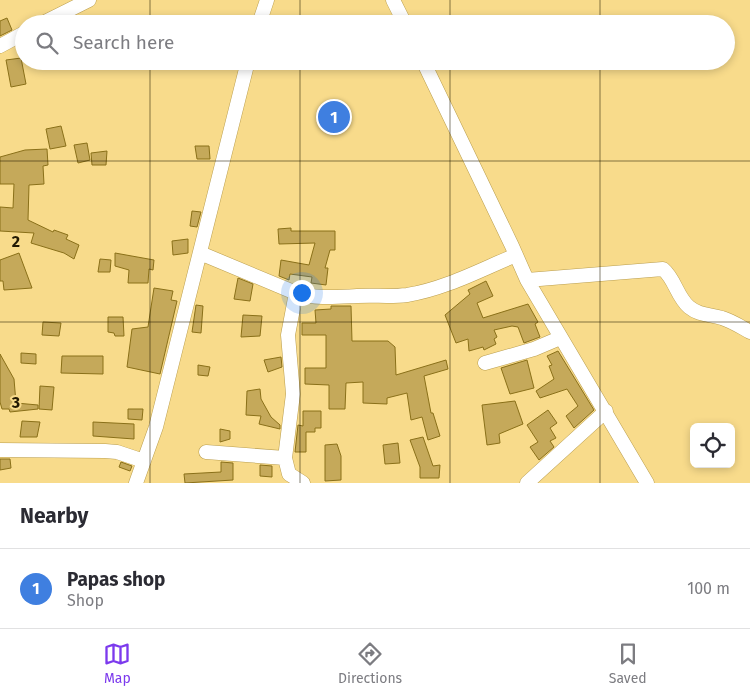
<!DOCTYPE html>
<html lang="en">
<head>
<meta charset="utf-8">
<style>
  :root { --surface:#fff; --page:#f2f2f3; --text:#2b2b33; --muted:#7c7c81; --line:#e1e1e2; --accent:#7c3aed }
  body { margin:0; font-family:"Fira Sans",sans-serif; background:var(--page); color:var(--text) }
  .controls { position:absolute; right:15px; bottom:15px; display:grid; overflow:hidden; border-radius:8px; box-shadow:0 2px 8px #0003 }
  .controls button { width:45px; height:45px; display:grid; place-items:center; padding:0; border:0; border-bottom:1px solid var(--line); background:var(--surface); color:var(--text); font:25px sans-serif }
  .you { position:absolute; left:301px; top:292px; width:18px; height:18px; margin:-12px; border:4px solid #fff; border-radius:50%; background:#1a73e8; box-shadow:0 0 0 8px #1a73e833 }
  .badge { display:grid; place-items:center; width:32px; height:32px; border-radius:50%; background:var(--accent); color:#fff; font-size:16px; font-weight:700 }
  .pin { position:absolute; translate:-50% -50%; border:2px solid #fff; box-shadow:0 1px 5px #0006 }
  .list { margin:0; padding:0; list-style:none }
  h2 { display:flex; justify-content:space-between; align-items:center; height:65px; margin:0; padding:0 20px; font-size:21px }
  h2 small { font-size:16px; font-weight:400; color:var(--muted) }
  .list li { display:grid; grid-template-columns:32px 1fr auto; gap:15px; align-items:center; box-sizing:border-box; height:80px; padding:0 20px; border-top:1px solid var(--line) }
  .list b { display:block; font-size:19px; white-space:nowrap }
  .list p { margin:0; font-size:16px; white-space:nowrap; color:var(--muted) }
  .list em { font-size:16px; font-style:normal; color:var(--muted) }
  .icon { flex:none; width:28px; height:28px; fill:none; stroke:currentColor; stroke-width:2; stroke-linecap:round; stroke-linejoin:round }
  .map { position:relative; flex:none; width:750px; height:483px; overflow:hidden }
  .search { position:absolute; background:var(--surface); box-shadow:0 2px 8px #0003; left:15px; right:15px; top:15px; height:55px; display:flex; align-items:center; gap:12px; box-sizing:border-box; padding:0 18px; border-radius:28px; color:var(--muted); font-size:19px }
  .sheet { height:145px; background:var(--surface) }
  nav { display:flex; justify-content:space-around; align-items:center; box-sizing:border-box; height:70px; border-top:1px solid var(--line); background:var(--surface); font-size:14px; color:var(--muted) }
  nav a { display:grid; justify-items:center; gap:2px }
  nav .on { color:var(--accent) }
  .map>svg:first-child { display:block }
  .building { fill:#c5a95a; stroke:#8a7019 }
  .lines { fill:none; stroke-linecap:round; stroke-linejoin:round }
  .minor-casing { stroke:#ba9e4e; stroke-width:15 }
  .minor { stroke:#fff; stroke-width:14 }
  .grid { fill:none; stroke:#221902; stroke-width:1; stroke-opacity:0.55 }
  .grid-label { font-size:16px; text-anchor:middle; font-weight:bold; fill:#221902; stroke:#f8db8b; stroke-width:4; stroke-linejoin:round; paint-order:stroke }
</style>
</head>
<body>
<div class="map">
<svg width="750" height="483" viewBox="0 0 750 483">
  <rect width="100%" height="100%" fill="#f8db8b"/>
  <path class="building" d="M7,18L12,30L0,36V21Z
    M21,58L26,84L11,87L6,60Z
    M61,126L66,146L50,149L46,129Z
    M87,143L90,160L78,163L74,145Z
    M195,146H209L210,159H197Z
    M47,149L48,165L43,166L44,184L29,185L28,220L53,232L54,230L68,235L66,239L79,245L74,259L64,253L31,243L34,233L0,231V207L13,208L14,184H0V157L25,150Z
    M107,151L106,165H92L91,153Z
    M192,211L201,212L197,227L190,226Z
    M291,228V231H335V250H330L325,268H328L326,285L311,283L312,277L290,274L289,280L279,276L281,260L309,265L315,243L279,244L278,229Z
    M188,239V253L173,255L172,241Z
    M19,253L32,288L4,290L3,281H0V260Z
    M115,253L154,260L153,270L149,269L148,283H128L129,270L115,266Z
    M100,259L111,260L110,272H98Z
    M238,278L253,284L250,301L234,299Z
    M486,281L493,296L477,303L483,318L528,304L538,322L535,324L540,337L524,343L518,327L512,326L494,330L497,337L494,339L496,344L484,350L483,347L469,351L468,339L456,343L445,315L470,294L468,290Z
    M154,288L173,291L171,300L177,301L160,374L127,367L132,329L148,327Z
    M196,305L203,306L201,333L192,332Z
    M331,306H351L352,341H388L395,347L396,375L446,360L448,369L424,376L431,413H433L440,436L428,440L422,417L411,420L407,393L387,398V404L363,403V382L346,383L345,409H329V385L305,384V368H326V335H302V323H316L315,310L331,309Z
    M243,315L262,316L260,336L241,337Z
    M108,317H123L124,336H115L114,333L108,332Z
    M43,322L61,323L59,336L42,335Z
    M558,351L594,410L574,428L566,416L578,406L567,389L540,398L536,391L554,379L549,366L552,365L547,356Z
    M21,353L36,354V364L21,363Z
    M0,354L14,379L16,403L38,405V409L10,412L9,409H2L0,402Z
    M62,356H103V374L61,373Z
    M281,357L282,367L268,372L264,360Z
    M527,360L534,388L510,394L501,368Z
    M198,365L210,367L208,376L198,375Z
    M40,386L54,387L52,410L39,409Z
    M260,389L261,399L271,417L280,425V429L259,424L261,416L246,415L247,391Z
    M515,401L523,424L499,434L500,443L487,445L482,405Z
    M128,409H143L142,420L128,419Z
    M548,410L557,423L550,428L556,438L550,441L554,447L539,460L530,447L538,442L527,425Z
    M303,411H321V428H315V432H306V452H295L298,425L303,426Z
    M22,421L40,422L37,437H20Z
    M93,422L134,424V439L93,436Z
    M220,429L230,431V439L220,442Z
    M423,437L433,466L440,465L439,478H420V467L410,440Z
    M398,443L400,463L385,464L383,445Z
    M337,444L341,456V480L325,481V445Z
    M0,459H10L11,468L0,470Z
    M121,462L132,466L130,471L119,467Z
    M221,462L233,463V480L185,483L184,474L221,472Z
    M260,465L272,466V477L260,476Z"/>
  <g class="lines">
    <defs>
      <path id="minor" d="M393,0L405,24
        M41,24L89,0
        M259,24L267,0
        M0,46L24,33
        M423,61L512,246L527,280L647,483
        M200,253L296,293C316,299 336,297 357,296C374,295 391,297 407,295C445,289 482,269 516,255
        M527,280L663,269C675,279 677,297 689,307C700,316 710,314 722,318C732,321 741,327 750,332
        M296,293L288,335L293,394L285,458L289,474L303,483
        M485,363L534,349L560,338
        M0,450L105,451L117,452L144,461
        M206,452L285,458
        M136,483L156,427L248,61
        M527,483L606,411"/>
    </defs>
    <use href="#minor" class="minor-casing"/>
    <use href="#minor" class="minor"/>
  </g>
  <path class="grid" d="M150,0V24M300,0V24M450,0V24M600,0V24M150,61V483M300,61V483M450,61V483M600,61V483M0,161H750M0,322H750"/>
  <g class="grid-label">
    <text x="16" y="247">2</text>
    <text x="16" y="408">3</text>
  </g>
</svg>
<div class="controls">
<button><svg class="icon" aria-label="locate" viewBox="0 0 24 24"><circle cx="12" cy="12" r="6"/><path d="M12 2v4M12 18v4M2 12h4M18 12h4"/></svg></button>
</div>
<div class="you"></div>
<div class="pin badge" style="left:334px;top:117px;background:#3f7fe0">1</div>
<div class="search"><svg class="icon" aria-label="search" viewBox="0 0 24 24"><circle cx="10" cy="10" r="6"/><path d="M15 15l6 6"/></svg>Search here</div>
</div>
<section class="sheet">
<h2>Nearby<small></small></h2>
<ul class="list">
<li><span class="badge" style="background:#3f7fe0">1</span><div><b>Papas shop</b><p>Shop</p></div><em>100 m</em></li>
</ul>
</section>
<nav>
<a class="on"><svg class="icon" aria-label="map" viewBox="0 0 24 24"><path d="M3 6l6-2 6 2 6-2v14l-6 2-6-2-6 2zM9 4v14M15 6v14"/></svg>Map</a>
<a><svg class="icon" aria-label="directions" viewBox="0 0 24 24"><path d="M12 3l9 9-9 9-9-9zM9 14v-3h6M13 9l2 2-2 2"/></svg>Directions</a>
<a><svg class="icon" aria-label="saved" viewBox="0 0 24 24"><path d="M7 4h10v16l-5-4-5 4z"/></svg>Saved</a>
</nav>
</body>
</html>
